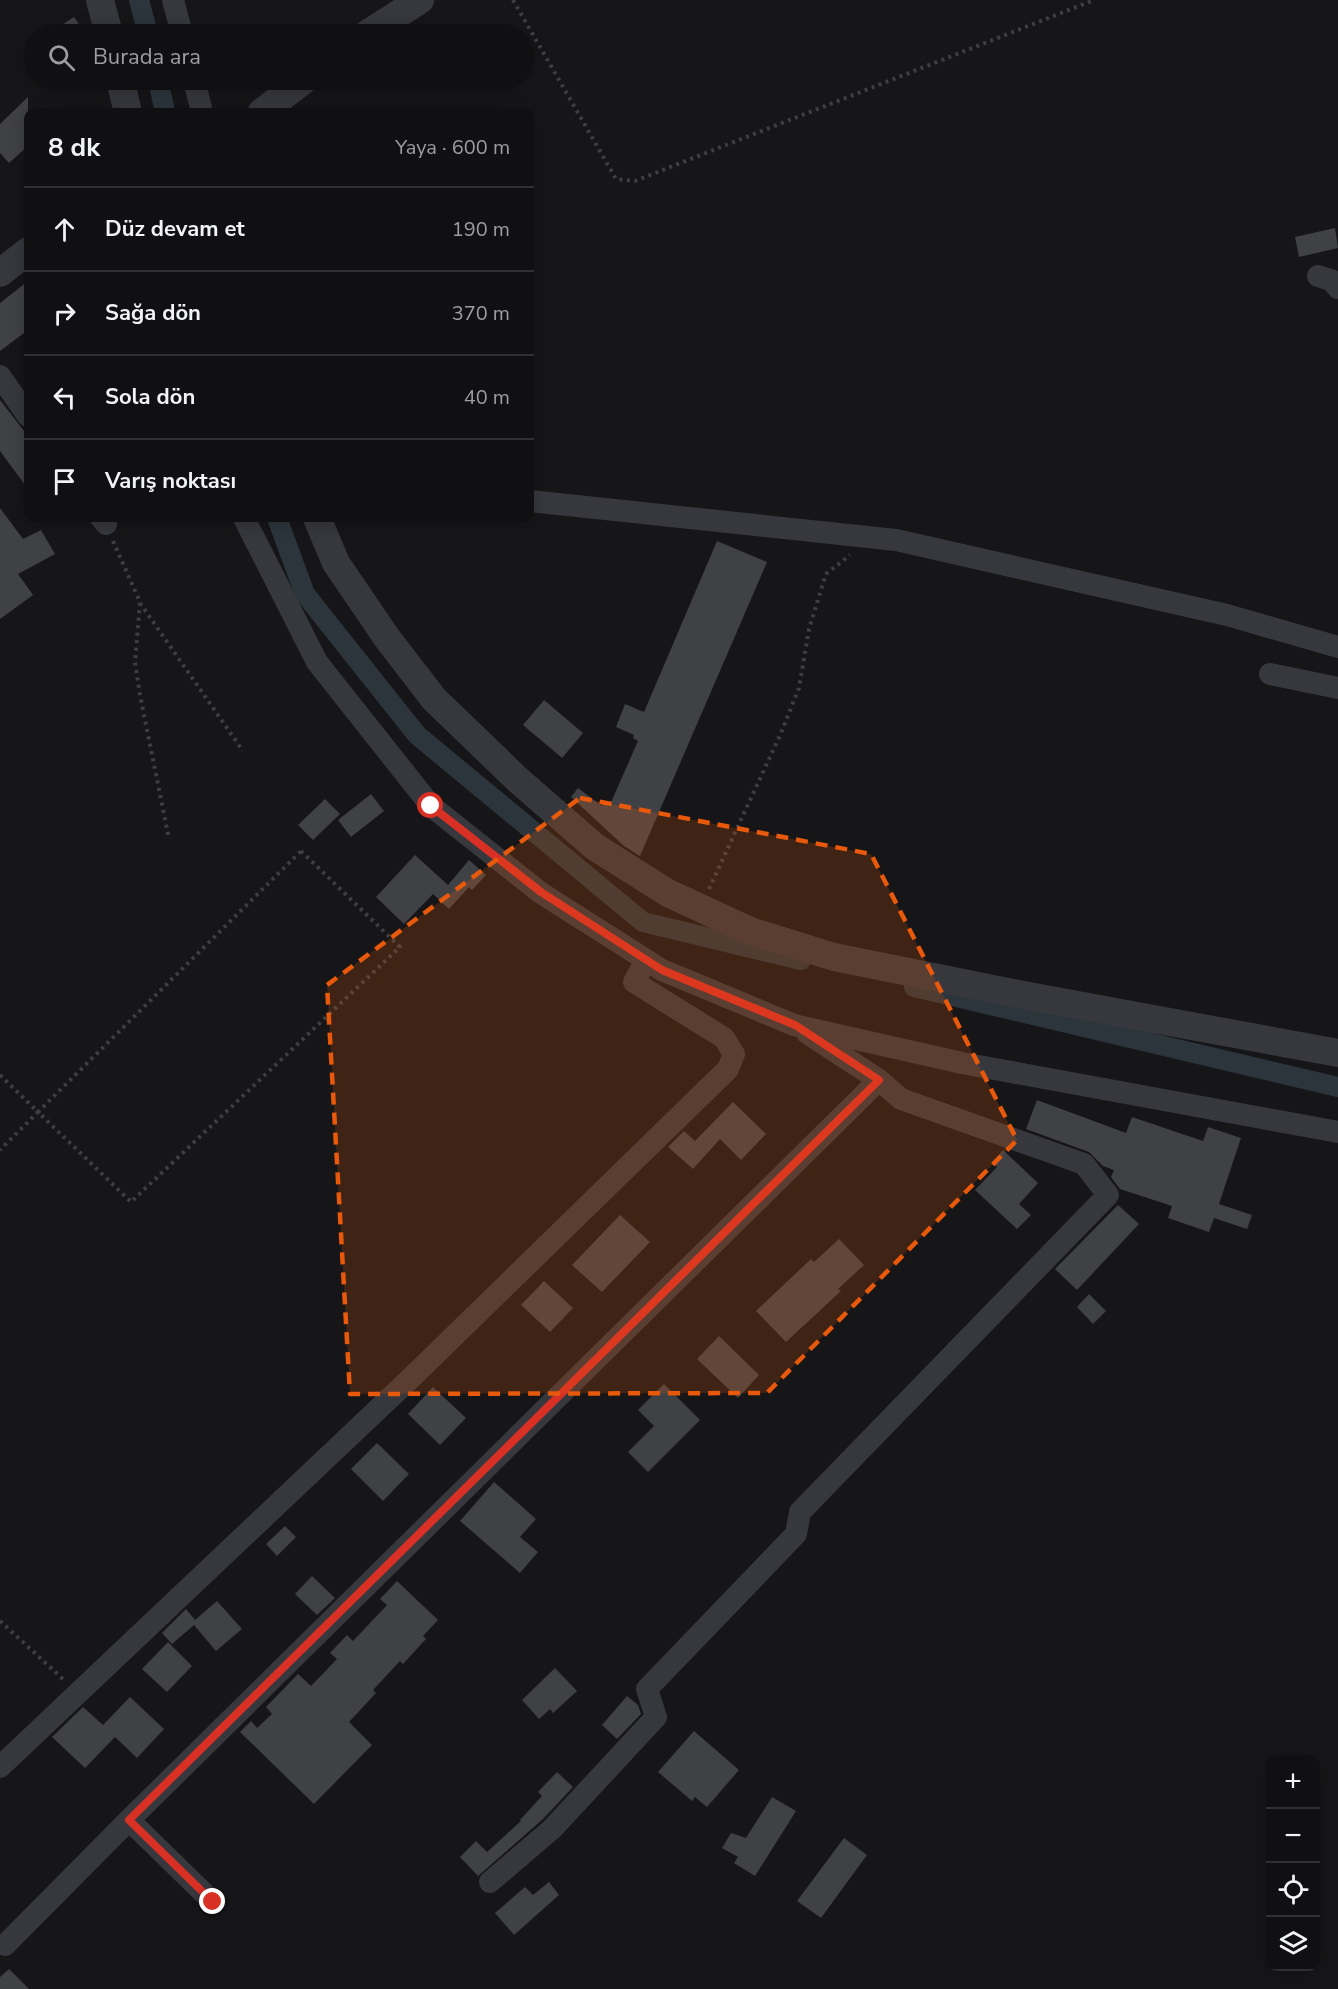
<!DOCTYPE html>
<html lang="tr">
<head>
<meta charset="utf-8">
<style>
  :root { --surface:#101012; --page:#19191b; --text:#f1f3f6; --muted:#9c9d9f; --line:#303032 }
  body { margin:0; font-family:"Nunito Sans",sans-serif; background:var(--page); color:var(--text) }
  .controls { position:absolute; right:18px; bottom:18px; display:grid; overflow:hidden; border-radius:12px; box-shadow:0 3px 15px #0003 }
  .controls button { width:54px; height:54px; display:grid; place-items:center; padding:0; border:0; border-bottom:2px solid var(--line); background:var(--surface); color:var(--text); font:30px sans-serif }
  .stop { position:absolute; width:18px; height:18px; margin:-14px; border:4px solid #d93025; border-radius:50%; background:#fff }
  .stop.end { background:#d93025; border-color:#fff; box-shadow:0 2px 6px #0008 }
  .list { margin:0; padding:0; list-style:none }
  h2 { display:flex; justify-content:space-between; align-items:center; height:78px; margin:0; padding:0 24px; font-size:26px }
  h2 small { font-size:20px; font-weight:400; color:var(--muted) }
  .list li { display:grid; grid-template-columns:39px 1fr auto; gap:18px; align-items:center; box-sizing:border-box; height:84px; padding:0 24px; border-top:2px solid var(--line) }
  .list b { display:block; font-size:22px; white-space:nowrap }
  .list em { font-size:20px; font-style:normal; color:var(--muted) }
  .icon { flex:none; width:33px; height:33px; fill:none; stroke:currentColor; stroke-width:2; stroke-linecap:round; stroke-linejoin:round }
  .map { position:relative; flex:none; width:1338px; height:1989px; overflow:hidden }
  .search { position:absolute; background:var(--surface); box-shadow:0 3px 15px #0003; left:24px; top:24px; width:510px; height:66px; display:flex; align-items:center; gap:15px; box-sizing:border-box; padding:0 21px; border-radius:33px; color:var(--muted); font-size:22px }
  .panel { position:absolute; background:var(--surface); box-shadow:0 3px 15px #0003; left:24px; top:108px; width:510px; height:414px; border-radius:12px }
  .map>svg:first-child { display:block }
  .lines { fill:none; stroke-linecap:round; stroke-linejoin:round }
  .canal { stroke:#2c353c; stroke-width:20 }
  .building { fill:#404145 }
  .path { stroke:#3d3f44; stroke-width:4; stroke-dasharray:3 4.5; stroke-linecap:butt }
  .minor { stroke:#37383d; stroke-width:22 }
  .tertiary { stroke:#37383d; stroke-width:28 }
  .route { stroke:#d93025; stroke-width:8 }
  .marked { fill:#e8590c; fill-opacity:0.2; stroke:#e8590c; stroke-width:4.5; stroke-dasharray:12 8; stroke-linejoin:round }
</style>
</head>
<body>
<div class="map">
<svg width="1338" height="1989" viewBox="0 0 1338 1989">
  <rect width="100%" height="100%" fill="#161618"/>
  <g class="lines">
    <path class="canal" d="M139,0L148,34
      M158,80L165,112
      M277,518L305,594L417,735L643,922L801,960
      M914,987L1338,1087"/>
  </g>
  <path class="building" d="M74,17L86,34H47Z
    M28,97V146L9,163L0,153V124Z
    M1335,228L1338,248L1299,257L1295,237Z
    M28,281V330L0,351V303Z
    M0,400L28,436V489L0,451Z
    M0,508L23,539L41,530L55,554L18,574L33,595L0,619Z
    M717,541L767,562L640,856L624,846L571,797L578,788L602,806L604,803L609,807L638,741L633,738L634,735L616,727L625,704L644,712Z
    M544,700L583,733L562,758L523,725Z
    M371,794L384,811L351,837L338,820Z
    M325,799L340,814L313,840L298,825Z
    M415,855L448,885L469,860L486,875L472,890L469,887L449,909L433,894L404,924L376,897Z
    M1037,1100L1126,1133L1132,1117L1203,1141L1208,1127L1241,1138L1219,1204L1252,1215L1247,1229L1214,1218L1209,1232L1168,1218L1172,1206L1120,1189L1111,1177L1114,1170L1103,1166L1089,1152L1026,1129Z
    M733,1102L766,1134L741,1160L720,1139L693,1169L668,1147L684,1131L695,1141Z
    M1003,1150L1038,1183L1019,1204L1031,1215L1017,1229L975,1190L997,1167L992,1162Z
    M1118,1205L1139,1224L1077,1290L1055,1269Z
    M620,1215L650,1242L602,1292L572,1265Z
    M839,1239L864,1265L838,1289L841,1291L786,1342L756,1311L811,1259L814,1262Z
    M544,1281L573,1308L550,1332L521,1305Z
    M1089,1294L1106,1311L1093,1324L1077,1307Z
    M719,1336L759,1375L738,1398L697,1359Z
    M664,1384L700,1420L648,1472L628,1452L654,1426L638,1410Z
    M433,1387L466,1418L440,1445L408,1414Z
    M377,1443L409,1474L383,1501L351,1469Z
    M494,1482L536,1519L520,1537L538,1552L520,1573L460,1521Z
    M285,1526L296,1537L277,1556L266,1544Z
    M312,1576L335,1598L317,1615L295,1594Z
    M397,1581L438,1620L423,1636L426,1639L403,1664L400,1661L373,1690L376,1693L349,1722L372,1745L314,1804L240,1732L251,1721L257,1728L272,1714L266,1707L298,1674L311,1686L337,1659L330,1653L347,1635L353,1641L387,1605L380,1599Z
    M217,1601L242,1629L216,1651L194,1625L172,1644L162,1633L186,1609L195,1620Z
    M168,1642L192,1666L167,1692L142,1669Z
    M555,1668L577,1691L553,1713L550,1709L539,1719L522,1700Z
    M627,1696L638,1705L641,1714L617,1739L602,1725Z
    M130,1697L164,1729L137,1758L115,1737L85,1768L52,1737L83,1707L103,1725Z
    M694,1731L739,1770L707,1807L695,1797L692,1801L658,1772Z
    M557,1772L573,1787L543,1819L478,1876L460,1857L476,1841L487,1852L521,1821L520,1820L542,1796L538,1792Z
    M772,1797L796,1811L755,1876L734,1863L738,1857L722,1848L731,1833L746,1838Z
    M844,1838L867,1855L821,1918L797,1901Z
    M549,1882L559,1895L514,1935L495,1913L525,1887L533,1895Z
    M9,1969L29,1989H0V1977Z"/>
  <g class="lines">
    <path class="path" d="M513,0L616,179L635,181L1094,0
      M113,541L140,602L135,662L140,695L169,839
      M140,603L243,751
      M301,851L400,947L131,1202L38,1112Z
      M709,889L781,733L799,688L809,629L826,574L850,555
      M0,1075L38,1112L0,1150
      M0,1621L64,1680"/>
    <path class="minor" d="M173,0L182,34
      M194,80L202,112
      M1318,276L1331,280L1338,288
      M0,376L28,416
      M530,501L896,540L1227,615L1338,647
      M101,518L106,524
      M244,518L317,662L431,806L541,893L662,970L794,1025L962,1063L1338,1132
      M1270,674L1338,688
      M0,1767L412,1377L728,1069L734,1054L724,1038L634,982L646,960
      M129,1820L213,1902
      M490,1882L552,1829L656,1717L647,1689L796,1534L800,1512L1108,1195L1084,1164L901,1099L879,1080L807,1033
      M5,1945L129,1820L879,1080"/>
    <path class="tertiary" d="M100,0L109,34
      M367,34L420,0
      M120,80L128,112
      M262,112L304,80
      M0,273L28,251
      M317,518L336,563L387,638L434,699L517,779L595,847L668,893L750,931L834,957L1023,995L1338,1053"/>
  </g>
  <g class="lines">
    <path class="route" d="M213,1902L129,1820L879,1080L795,1025L662,970L541,892L431,806"/>
  </g>
  <path class="marked" d="M580,798L871,854L1017,1140L767,1393L350,1394L327,985Z"/>
</svg>
<div class="controls">
<button>+</button>
<button>−</button>
<button><svg class="icon" aria-label="locate" viewBox="0 0 24 24"><circle cx="12" cy="12" r="6"/><path d="M12 2v4M12 18v4M2 12h4M18 12h4"/></svg></button>
<button><svg class="icon" aria-label="layers" viewBox="0 0 24 24"><path d="M12 4l9 5-9 5-9-5zM3 14l9 5 9-5"/></svg></button>
</div>
<div class="stop" style="left:431px;top:806px"></div>
<div class="stop end" style="left:213px;top:1902px"></div>
<div class="search"><svg class="icon" aria-label="search" viewBox="0 0 24 24"><circle cx="10" cy="10" r="6"/><path d="M15 15l6 6"/></svg>Burada ara</div>
<section class="panel">
<h2>8 dk<small>Yaya · 600 m</small></h2>
<ul class="list">
<li><svg class="icon" aria-label="ahead" viewBox="0 0 24 24"><path d="M12 20V5M6 11l6-6 6 6"/></svg><div><b>Düz devam et</b></div><em>190 m</em></li>
<li><svg class="icon" aria-label="right" viewBox="0 0 24 24"><path d="M7 20v-9h11M14 6l5 5-5 5"/></svg><div><b>Sağa dön</b></div><em>370 m</em></li>
<li><svg class="icon" aria-label="left" viewBox="0 0 24 24"><path d="M17 20v-9H6M10 6l-5 5 5 5"/></svg><div><b>Sola dön</b></div><em>40 m</em></li>
<li><svg class="icon" aria-label="arrive" viewBox="0 0 24 24"><path d="M6 21V4h12l-3 4 3 4H6"/></svg><div><b>Varış noktası</b></div></li>
</ul>
</section>
</div>
</body>
</html>
